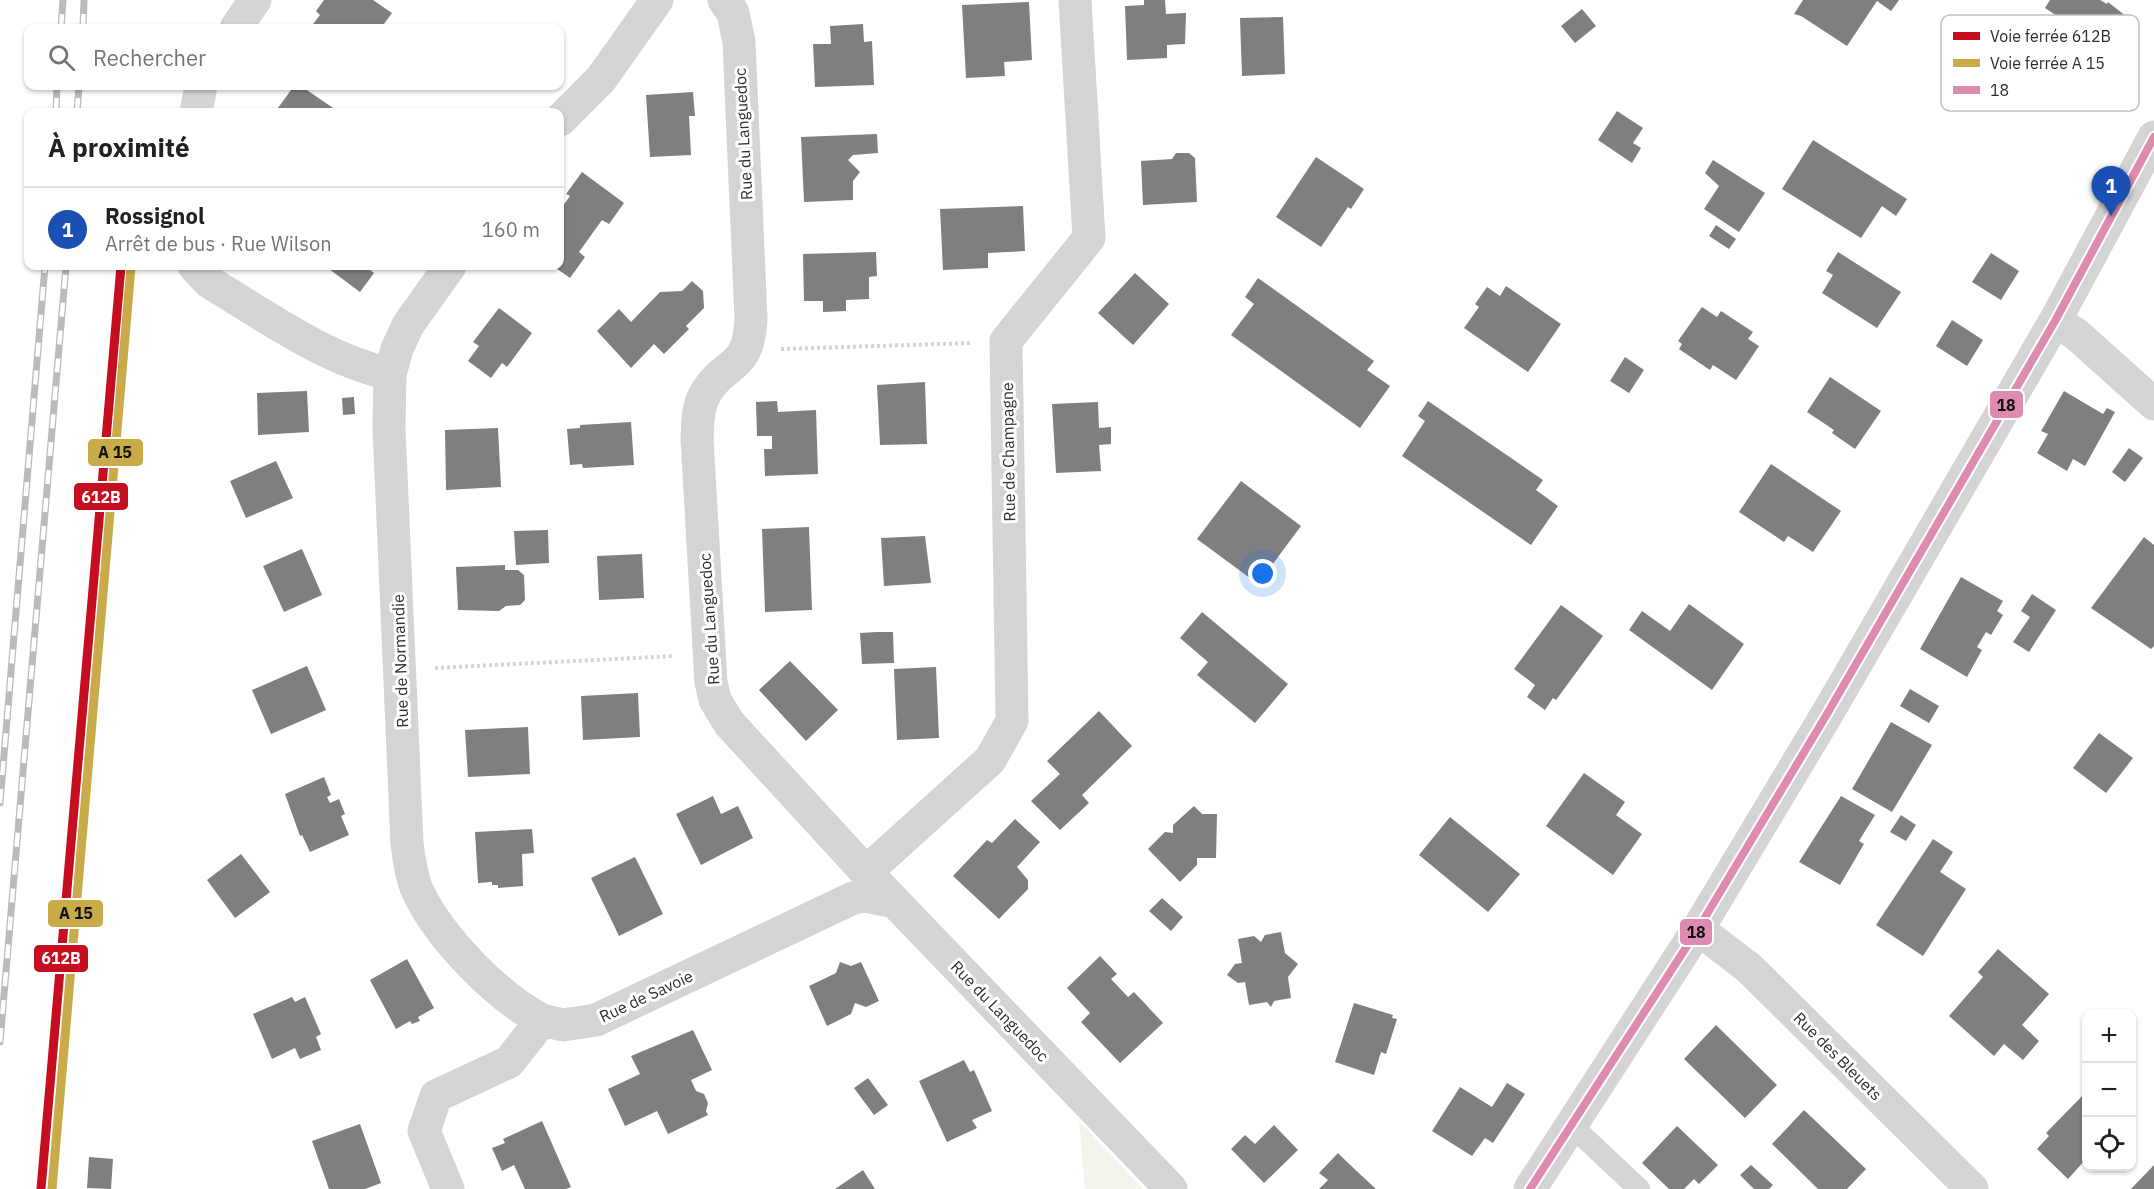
<!DOCTYPE html>
<html lang="fr">
<head>
<meta charset="utf-8">
<style>
  :root { --surface:#fff; --page:#f6f6f6; --text:#202124; --muted:#757577; --line:#e0e0e0; --accent:#b45309 }
  body { margin:0; font-family:"IBM Plex Sans",sans-serif; background:var(--page); color:var(--text) }
  .controls { position:absolute; right:18px; bottom:18px; display:grid; overflow:hidden; border-radius:12px; box-shadow:0 2px 4px #0004 }
  .controls button { width:54px; height:54px; display:grid; place-items:center; padding:0; border:0; border-bottom:2px solid var(--line); background:var(--surface); color:var(--text); font:30px sans-serif }
  .you { position:absolute; left:1263px; top:574px; width:21px; height:21px; margin:-15px; border:4px solid #fff; border-radius:50%; background:#1a73e8; box-shadow:0 0 0 9px #1a73e833 }
  .badge { display:grid; place-items:center; width:39px; height:39px; border-radius:50%; background:var(--accent); color:#fff; font-size:20px; font-weight:700 }
  .pin { position:absolute; translate:-50% -50px; filter:drop-shadow(0 2px 3px #0008) }
  .pin::after { content:''; position:absolute; top:32px; width:21px; height:18px; background:inherit; clip-path:polygon(0 0,100% 0,50% 100%) }
  .list { margin:0; padding:0; list-style:none }
  h2 { display:flex; justify-content:space-between; align-items:center; height:78px; margin:0; padding:0 24px; font-size:26px }
  h2 small { font-size:20px; font-weight:400; color:var(--muted) }
  .list li { display:grid; grid-template-columns:39px 1fr auto; gap:18px; align-items:center; box-sizing:border-box; height:84px; padding:0 24px; border-top:2px solid var(--line) }
  .list b { display:block; font-size:22px; white-space:nowrap }
  .list p { margin:0; font-size:20px; white-space:nowrap; color:var(--muted) }
  .list em { font-size:20px; font-style:normal; color:var(--muted) }
  .icon { flex:none; width:33px; height:33px; fill:none; stroke:currentColor; stroke-width:2; stroke-linecap:round; stroke-linejoin:round }
  .map { position:relative; flex:none; width:2154px; height:1189px; overflow:hidden }
  .search { position:absolute; background:var(--surface); box-shadow:0 2px 4px #0004; left:24px; top:24px; width:540px; height:66px; display:flex; align-items:center; gap:15px; box-sizing:border-box; padding:0 21px; border-radius:12px; color:var(--muted); font-size:22px }
  .panel { position:absolute; background:var(--surface); box-shadow:0 2px 4px #0004; left:24px; top:108px; width:540px; height:162px; border-radius:12px }
  .map>svg:first-child { display:block }
  .green { fill:#f1f5ec }
  .building { fill:#7f7f7f }
  .lines { fill:none; stroke-linecap:round; stroke-linejoin:round }
  .path { stroke:#d4d4d4; stroke-width:4; stroke-dasharray:3 3; stroke-linecap:butt }
  .lane { stroke:#d4d4d4; stroke-width:22 }
  .street { stroke:#d4d4d4; stroke-width:33 }
  .rail-casing { stroke:#bbb; stroke-width:7 }
  .rail { stroke:#fff; stroke-width:4.5; stroke-dasharray:14; stroke-linecap:butt }
  .bus-1-casing { stroke:#fff; stroke-width:12 }
  .bus-1 { stroke:#dd8cb0; stroke-width:8 }
  .rail-1-casing { stroke:#fff; stroke-width:14 }
  .rail-2-casing { stroke:#fff; stroke-width:14 }
  .rail-1 { stroke:#c50e1f; stroke-width:9 }
  .rail-2 { stroke:#caab49; stroke-width:9 }
  .labels { text-anchor:middle; stroke-width:6; stroke-linejoin:round; paint-order:stroke }
  .street-label { font-size:16px; fill:#2f2f2f; stroke:#fff }
  .key { fill:#fff; stroke:#c1c1c1; stroke-width:1.5 }
  .key-label { font-size:16px; fill:#2f2f2f }
  .line-badge { stroke:#fff; stroke-width:2 }
  .badge-label { font-size:16px; text-anchor:middle; font-weight:bold; fill:#fff }
  .pale-badge-label { font-size:16px; text-anchor:middle; font-weight:bold; fill:#111 }
</style>
</head>
<body>
<div class="map">
<svg width="2154" height="1189" viewBox="0 0 2154 1189">
  <rect width="100%" height="100%" fill="#fff"/>
  <path class="green" d="M1079,1121L1143,1189H1085Z"/>
  <path class="building" d="M324,0H373L392,13L381,28H310L320,15L316,11Z
    M1144,0H1165L1166,14L1186,13L1185,44L1167,45V58L1127,60L1125,6L1144,5Z
    M1803,0H1899L1891,11L1877,1L1847,46L1801,16L1794,14Z
    M2050,0H2100L2107,4L2108,2L2136,24L2111,62L2052,23L2057,16L2045,8Z
    M1029,2L1032,60L1004,62L1005,76L966,78L962,5Z
    M1582,9L1596,26L1575,43L1561,26Z
    M1283,17L1285,74L1242,76L1240,18Z
    M863,24L864,42L872,41L874,85L815,87L813,44H831L830,26Z
    M294,86H301L339,112H275Z
    M693,92L695,116H689L691,155L650,157L646,95Z
    M1617,111L1643,128L1633,143L1641,148L1632,163L1598,140Z
    M877,134L878,153L853,155L848,160L860,172L853,181V200L804,202L801,137Z
    M1813,140L1907,199L1896,216L1882,206L1861,238L1782,189Z
    M1176,153H1189L1195,158L1197,202L1143,205L1141,161L1172,159Z
    M1316,157L1364,189L1351,209L1348,207L1321,247L1276,217Z
    M1713,160L1765,193L1739,232L1704,209L1719,186L1705,173Z
    M582,172L624,203L609,224L602,220L579,252L585,257L570,278L553,266H560V210L570,196L566,194Z
    M1023,206L1025,251L988,253V268L943,270L940,209Z
    M1716,225L1736,239L1729,249L1709,236Z
    M876,252L877,276L869,277V299L846,300V311L823,312V301H804L803,254Z
    M1838,252L1901,292L1877,328L1822,293L1833,275L1826,271Z
    M1991,253L2019,271L2001,300L1972,282Z
    M325,266H365L374,273L360,292Z
    M1135,273L1169,304L1133,345L1098,313Z
    M1258,278L1374,361L1367,370L1390,386L1360,428L1231,335L1254,304L1245,297Z
    M692,281L703,291L704,308L686,326L689,329L664,354L654,344L631,368L597,331L619,309L631,322L660,292L682,291Z
    M1506,286L1561,324L1528,372L1464,328L1479,307L1475,304L1487,287L1500,296Z
    M1702,307L1717,317L1721,311L1753,332L1748,339L1759,346L1736,380L1713,365L1710,370L1679,349L1682,344L1678,341Z
    M499,308L532,333L507,367L502,363L491,378L468,361L479,346L473,342Z
    M1952,320L1983,340L1967,366L1936,346Z
    M1625,357L1644,370L1629,393L1610,381Z
    M1830,377L1881,411L1855,449L1832,433L1834,430L1807,412Z
    M925,382L927,444L880,445L877,385Z
    M307,391L309,432L258,435L257,393Z
    M2064,391L2103,414L2107,408L2115,412L2085,466L2073,459L2067,471L2037,453L2048,434L2041,431Z
    M354,397L355,414L343,415L342,398Z
    M777,401L778,412L816,410L818,474L765,476L764,449H772V436H757L756,402Z
    M1428,401L1543,480L1536,490L1558,506L1531,545L1402,456L1425,421L1418,416Z
    M1098,402L1099,428L1111,427V444L1099,445L1101,471L1056,473L1052,404Z
    M631,422L634,465L583,468L582,464L570,465L567,429L580,428V425Z
    M498,428L501,487L446,490L445,430Z
    M2129,448L2143,458L2125,482L2112,472Z
    M276,461L293,498L246,518L230,481Z
    M1771,464L1841,511L1813,552L1788,536L1784,542L1739,512Z
    M1241,481L1301,526L1258,584L1197,539Z
    M809,527L812,610L765,612L762,529Z
    M548,530L549,563L516,565L514,531Z
    M925,536L931,583L884,586L881,538Z
    M2144,537L2154,545V646L2151,649L2091,608Z
    M302,549L322,595L284,612L263,566Z
    M642,554L644,598L599,600L597,556Z
    M505,565V570H518L524,575L525,600L520,605L506,606L499,611L458,610L456,567Z
    M1961,577L2003,601L1997,611L2003,615L1991,635L1986,632L1977,647L1982,650L1967,677L1920,649Z
    M2032,594L2056,610L2029,652L2013,642L2030,617L2021,611Z
    M1689,604L1744,644L1712,690L1629,630L1642,611L1670,631Z
    M1561,605L1603,636L1556,700L1553,698L1545,710L1527,697L1535,685L1514,669Z
    M1202,612L1288,684L1255,723L1197,675L1208,662L1180,638Z
    M877,632H893L894,663L862,664L860,633Z
    M790,661L838,710L806,741L759,690Z
    M307,666L326,710L271,734L252,690Z
    M936,667L939,738L897,740L894,669Z
    M1910,689L1939,706L1929,723L1900,706Z
    M638,693L640,737L583,740L581,696Z
    M1099,711L1132,746L1082,795L1089,803L1060,830L1031,801L1060,774L1047,761Z
    M1891,722L1932,745L1892,812L1852,789Z
    M528,727L530,774L468,777L465,730Z
    M2099,733L2133,758L2106,793L2073,768Z
    M1584,773L1625,802L1616,815L1642,834L1613,875L1546,826Z
    M324,777L331,795L327,797L330,803L339,799L345,814L341,816L349,835L310,852L302,835L300,836L285,794Z
    M713,796L721,814L738,806L753,838L701,865L676,814Z
    M1841,796L1875,815L1859,841L1864,844L1840,885L1799,862Z
    M1194,806L1202,814H1217L1216,858H1197V865L1180,882L1148,849L1165,832L1173,833V825Z
    M1901,815L1916,825L1906,841L1890,832Z
    M1450,817L1520,874L1488,912L1419,855Z
    M1015,819L1040,842L1017,867L1028,880V889L999,919L953,876L987,840L992,843Z
    M532,829L534,853L522,854L523,886L498,888V885H492V882L478,883L475,832Z
    M1933,839L1953,852L1940,872L1966,889L1923,956L1876,925Z
    M241,854L270,892L235,918L207,880Z
    M635,857L663,914L619,936L591,878Z
    M1162,898L1183,917L1171,931L1149,911Z
    M1281,932L1285,953L1298,964L1288,977L1291,998L1274,1001L1271,1007L1267,1002L1249,1005L1245,982L1238,983L1227,975L1235,964L1242,963L1238,939L1254,936L1261,942L1265,935Z
    M1998,949L2049,994L2022,1025L2039,1041L2023,1060L2004,1044L1994,1056L1949,1016L1983,977L1978,972Z
    M1100,956L1117,974L1111,979L1128,997L1134,992L1163,1023L1120,1063L1081,1022L1090,1013L1067,988Z
    M407,959L434,1008L418,1017L420,1021L412,1024L410,1021L396,1029L370,980Z
    M840,962L851,966L861,962L879,1001L866,1007L855,1003L851,1014L827,1026L809,986L836,973Z
    M292,997L295,1002L305,997L321,1034L316,1037L321,1050L300,1059L295,1048L272,1059L253,1014Z
    M1354,1003L1393,1015L1392,1018L1397,1019L1386,1054L1381,1052L1374,1075L1335,1062Z
    M1716,1025L1777,1085L1745,1118L1684,1059Z
    M693,1030L712,1070L691,1080L696,1091L704,1094L708,1103L706,1111L708,1115L668,1134L657,1111L625,1126L608,1089L640,1074L631,1056Z
    M964,1060L970,1072L974,1070L992,1111L972,1120L977,1128L947,1142L919,1081Z
    M868,1078L888,1105L874,1115L854,1088Z
    M1507,1083L1525,1094L1493,1143L1485,1138L1472,1156L1432,1131L1460,1087L1492,1107Z
    M2086,1092V1159L2068,1179L2037,1149L2049,1136L2046,1133Z
    M1804,1110L1866,1169L1847,1189H1818L1772,1144Z
    M542,1121L571,1187L566,1189H525L514,1165L502,1171L492,1148L505,1143L503,1139Z
    M360,1124L381,1183L365,1189H329L312,1141Z
    M1274,1125L1298,1150L1264,1183L1231,1149L1245,1135L1255,1144Z
    M1677,1126L1718,1165L1699,1184L1694,1179L1684,1189H1669L1642,1163Z
    M1338,1153L1346,1161L1376,1189H1319L1328,1180L1319,1173Z
    M89,1157L113,1159L111,1189L87,1188Z
    M1751,1165L1773,1185L1769,1189H1754L1740,1175Z
    M2154,1165V1189H2131Z
    M863,1170L875,1189H835Z"/>
  <g class="lines">
    <path class="path" d="M781,349L972,343
      M435,668L674,656"/>
    <path class="lane" d="M1571,1125L1639,1189"/>
    <path class="street" d="M724,0L733,13L739,42L751,318C749,373 723,360 704,396C697,409 698,425 697,439L711,682L715,700L729,723L866,872L1171,1189
      M236,28L255,0
      M196,112L201,86
      M560,120L601,79L657,0
      M194,266L209,282C266,316 324,359 390,374
      M450,266L408,325L397,349L390,374L389,428L407,843C409,859 411,877 418,892C440,938 497,997 542,1020
      M2055,321L2076,334L2154,404
      M866,872L990,760L1012,721L1006,341L1089,238L1075,0
      M1698,929L1749,968L1972,1189
      M448,1189L424,1131L436,1096L509,1062L542,1020L563,1025L596,1020L853,898L866,896L895,902
      M1530,1189L1698,929L1827,714L2055,321L2154,137"/>
    <defs>
      <path id="rail" d="M61,28L63,0
        M83,28L84,0
        M56,112L57,86
        M77,112L79,86
        M0,803L45,266
        M0,1042L66,266"/>
    </defs>
    <use href="#rail" class="rail-casing"/>
    <use href="#rail" class="rail"/>
    <defs>
      <path id="bus-1" d="M1530,1189L1698,929L1827,714L2055,321L2154,137"/>
    </defs>
    <use href="#bus-1" class="bus-1-casing"/>
    <use href="#bus-1" class="bus-1"/>
    <defs>
      <path id="rail-1" d="M41,1189L121,266"/>
      <path id="rail-2" d="M52,1189L131,267"/>
    </defs>
    <use href="#rail-1" class="rail-1-casing"/>
    <use href="#rail-2" class="rail-2-casing"/>
    <use href="#rail-1" class="rail-1"/>
    <use href="#rail-2" class="rail-2"/>
  </g>
  <g class="labels">
    <g class="street-label">
      <text transform="translate(743 134) rotate(-93)" y="6">Rue du Languedoc</text>
      <text transform="translate(1008 452) rotate(-91)" y="6">Rue de Champagne</text>
      <text transform="translate(709 619) rotate(-94)" y="6">Rue du Languedoc</text>
      <text transform="translate(400 661) rotate(-92)" y="6">Rue de Normandie</text>
      <text transform="translate(646 996) rotate(-25)" y="6">Rue de Savoie</text>
      <text transform="translate(1000 1011) rotate(46)" y="6">Rue du Languedoc</text>
      <text transform="translate(1838 1056) rotate(45)" y="6">Rue des Bleuets</text>
    </g>
  </g>
  <rect x="1941" y="15" width="198" height="96" rx="9" class="key"/>
  <rect x="1953" y="32" width="27" height="8" fill="#c50e1f"/>
  <rect x="1953" y="59" width="27" height="8" fill="#caab49"/>
  <rect x="1953" y="86" width="27" height="8" fill="#dd8cb0"/>
  <g class="key-label">
    <text x="1990" y="42">Voie ferrée 612B</text>
    <text x="1990" y="69">Voie ferrée A 15</text>
    <text x="1990" y="96">18</text>
  </g>
  <g class="line-badge">
    <rect x="1989" y="390" width="35" height="29" rx="6" fill="#dd8cb0"/>
    <rect x="87" y="438" width="57" height="29" rx="6" fill="#caab49"/>
    <rect x="73" y="482" width="56" height="29" rx="6" fill="#c50e1f"/>
    <rect x="47" y="899" width="57" height="29" rx="6" fill="#caab49"/>
    <rect x="1679" y="918" width="34" height="28" rx="6" fill="#dd8cb0"/>
    <rect x="33" y="944" width="56" height="29" rx="6" fill="#c50e1f"/>
  </g>
  <g class="badge-label">
    <text x="101" y="503">612B</text>
    <text x="61" y="964">612B</text>
  </g>
  <g class="pale-badge-label">
    <text x="2006" y="411">18</text>
    <text x="115" y="458">A 15</text>
    <text x="76" y="919">A 15</text>
    <text x="1696" y="938">18</text>
  </g>
</svg>
<div class="controls">
<button>+</button>
<button>−</button>
<button><svg class="icon" aria-label="locate" viewBox="0 0 24 24"><circle cx="12" cy="12" r="6"/><path d="M12 2v4M12 18v4M2 12h4M18 12h4"/></svg></button>
</div>
<div class="you"></div>
<div class="pin badge" style="left:2111px;top:216px;background:#1a4fb4">1</div>
<div class="search"><svg class="icon" aria-label="search" viewBox="0 0 24 24"><circle cx="10" cy="10" r="6"/><path d="M15 15l6 6"/></svg>Rechercher</div>
<section class="panel">
<h2>À proximité<small></small></h2>
<ul class="list">
<li><span class="badge" style="background:#1a4fb4">1</span><div><b>Rossignol</b><p>Arrêt de bus · Rue Wilson</p></div><em>160 m</em></li>
</ul>
</section>
</div>
</body>
</html>
